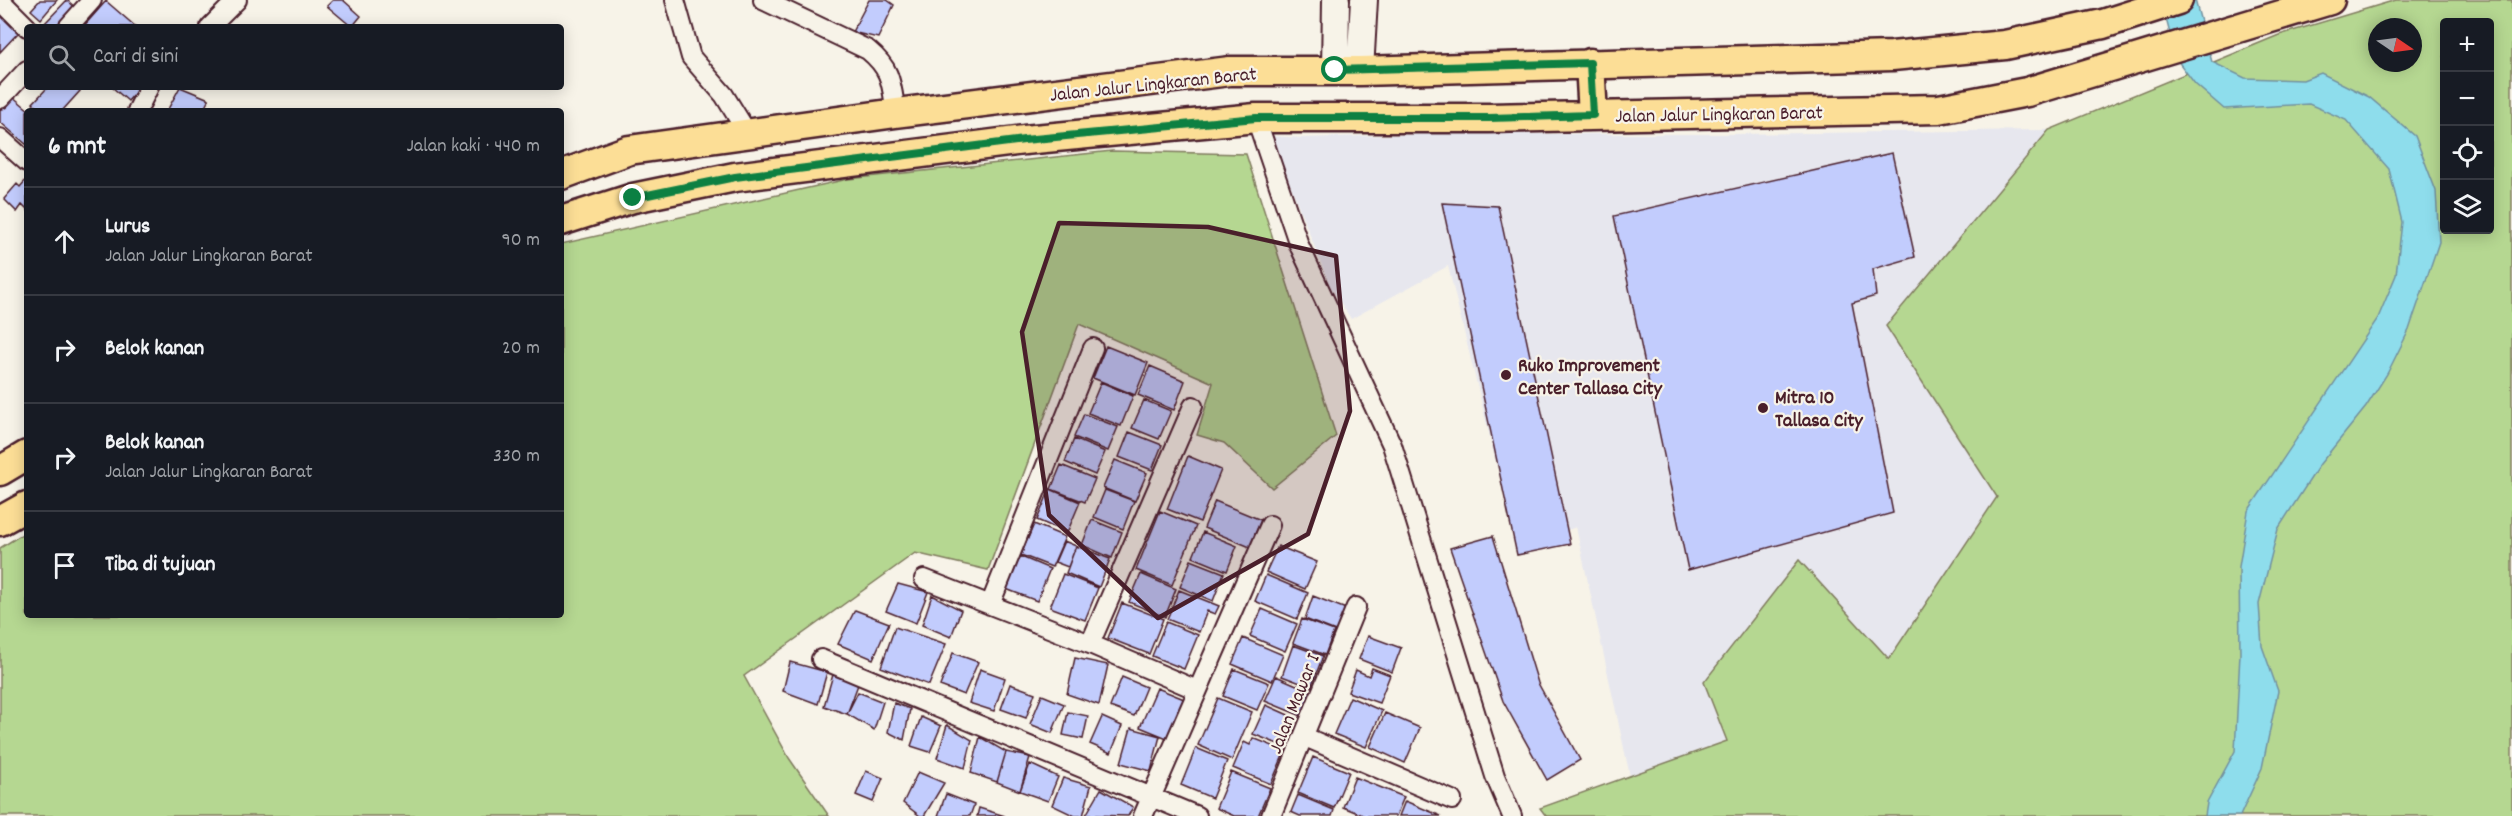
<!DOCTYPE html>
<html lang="id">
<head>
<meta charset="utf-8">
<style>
  :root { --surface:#171b24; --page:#242831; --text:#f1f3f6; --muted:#9ea1a6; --line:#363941 }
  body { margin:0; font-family:Dekko,sans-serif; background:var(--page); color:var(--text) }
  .controls { position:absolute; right:18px; top:18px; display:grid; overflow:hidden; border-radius:6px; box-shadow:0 3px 15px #0003 }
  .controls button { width:54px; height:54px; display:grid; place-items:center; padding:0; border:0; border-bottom:2px solid var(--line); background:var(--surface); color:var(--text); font:30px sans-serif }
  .compass { position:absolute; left:2368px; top:18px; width:54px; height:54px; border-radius:50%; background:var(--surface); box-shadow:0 3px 15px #0003; rotate:103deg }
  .stop { position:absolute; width:18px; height:18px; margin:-14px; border:4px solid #0b8043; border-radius:50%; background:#fff }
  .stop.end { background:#0b8043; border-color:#fff; box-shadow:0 2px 6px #0008 }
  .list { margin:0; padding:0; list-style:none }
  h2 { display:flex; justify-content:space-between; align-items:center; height:78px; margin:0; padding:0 24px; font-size:26px }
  h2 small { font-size:20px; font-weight:400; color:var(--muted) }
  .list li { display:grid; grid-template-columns:39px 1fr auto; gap:18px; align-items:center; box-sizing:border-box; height:108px; padding:0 24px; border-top:2px solid var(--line) }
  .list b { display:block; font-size:22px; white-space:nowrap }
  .list p { margin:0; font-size:20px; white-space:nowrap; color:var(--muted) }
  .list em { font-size:20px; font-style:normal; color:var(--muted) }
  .icon { flex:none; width:33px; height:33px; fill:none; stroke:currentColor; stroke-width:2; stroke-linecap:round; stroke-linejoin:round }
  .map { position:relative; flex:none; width:2512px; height:816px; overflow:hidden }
  .search { position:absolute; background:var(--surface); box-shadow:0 3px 15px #0003; left:24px; top:24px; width:540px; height:66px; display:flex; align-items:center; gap:15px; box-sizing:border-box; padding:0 21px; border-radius:6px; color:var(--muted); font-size:22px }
  .panel { position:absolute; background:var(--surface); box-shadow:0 3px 15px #0003; left:24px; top:108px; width:540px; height:510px; border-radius:6px }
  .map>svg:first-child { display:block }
  .built { fill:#e7e7ee }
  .green { fill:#b5d791; stroke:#807b5e; stroke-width:1.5; fill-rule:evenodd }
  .water { fill:#8eddec; stroke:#73919f; stroke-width:1.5 }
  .building { fill:#c2ccfd; stroke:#4a1f2b; stroke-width:1.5 }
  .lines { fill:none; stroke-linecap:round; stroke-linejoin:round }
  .street-casing { stroke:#4a1f2b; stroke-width:22 }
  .secondary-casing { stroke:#4a1f2b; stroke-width:30 }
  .primary-casing { stroke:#4a1f2b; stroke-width:33 }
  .street { stroke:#f7f3e8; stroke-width:18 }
  .secondary { stroke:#f7f3e8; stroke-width:26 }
  .primary { stroke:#fcde96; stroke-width:28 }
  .route { stroke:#0b8043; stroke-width:8 }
  .marked { fill:#4a1f2b; fill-opacity:0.2; stroke:#4a1f2b; stroke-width:4.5; stroke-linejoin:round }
  .poi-dot { fill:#4a1f2b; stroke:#f7f3e8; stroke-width:2 }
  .labels { text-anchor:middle; stroke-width:4.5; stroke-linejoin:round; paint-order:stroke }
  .street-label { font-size:20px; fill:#4a1f2b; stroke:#f7f3e8 }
  .poi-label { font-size:20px; font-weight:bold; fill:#4a1f2b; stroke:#f7f3e8; text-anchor:start }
</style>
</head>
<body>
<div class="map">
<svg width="2512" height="816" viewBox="0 0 2512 816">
  <rect width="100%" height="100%" fill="#f7f3e8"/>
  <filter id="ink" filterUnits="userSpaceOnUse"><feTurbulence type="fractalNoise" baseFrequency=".0167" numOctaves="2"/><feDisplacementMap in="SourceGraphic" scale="12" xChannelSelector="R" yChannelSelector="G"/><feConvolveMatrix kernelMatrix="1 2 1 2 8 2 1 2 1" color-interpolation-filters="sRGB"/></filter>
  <g filter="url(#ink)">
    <path class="built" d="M2049,130L1886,326L1997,497L1889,659L1800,561L1727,740L1630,776L1576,527L1517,548L1448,266L1351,319L1330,286L1271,136L1303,138L1424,134H1735Z"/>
    <path class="green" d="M2396,0H2512V816H1546L1540,808L1727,741L1704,682L1799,560L1889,659L1997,497L1886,326L2049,130L2279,35ZM2444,22H2490V230H2444ZM2377,27H2413V63H2377Z
      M1112,151L1246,154L1336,436L1272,488L1224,443L1197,435L1213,383L1079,324L988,570L915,553L744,676L789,758L829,816H0V548L27,531V615H561V244L848,179Z"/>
    <path class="water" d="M2161,0H2195L2212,62L2245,78L2303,80L2321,73L2369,97L2415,136L2436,191L2439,242L2409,330L2387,374L2366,407L2320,464L2278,529L2259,604L2262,646L2278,691L2262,768L2240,816H2205L2207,803L2235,751L2240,654L2239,567L2248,511L2378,318L2396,275L2402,222L2389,169L2346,120L2309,104L2224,109L2195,84L2177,60Z"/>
    <path class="building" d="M40,0H57L41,19L31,10Z
      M67,0L79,11L64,27H49L45,23Z
      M333,0H343L361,16L352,27L327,6Z
      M869,0H887L894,5L878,38L852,32Z
      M106,1L136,27H83Z
      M0,15L18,33L0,52Z
      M48,87H75L80,91L62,111H42L33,103Z
      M112,87H140L128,101Z
      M180,87L209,99L203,111H167Z
      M12,96L30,111H27V145L0,122V110Z
      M1892,153L1915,257L1873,269L1876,296L1852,303L1893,513L1688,570L1614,216Z
      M27,179V210L22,205L17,212L4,199L17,184L20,187Z
      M1442,203L1498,206L1570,544L1517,555Z
      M1106,346L1148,363L1135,395L1093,378Z
      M1150,366L1185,381L1174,410L1138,395Z
      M1101,382L1133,396L1121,426L1088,413Z
      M1144,400L1171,411L1159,439L1132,428Z
      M1084,414L1118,427L1108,451L1074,437Z
      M1129,432L1162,445L1152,470L1119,457Z
      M1074,439L1105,452L1095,475L1065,462Z
      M1188,456L1221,470L1200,522L1167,509Z
      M1115,460L1147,473L1135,501L1103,488Z
      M1061,465L1095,479L1085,502L1051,489Z
      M1050,489L1080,502L1067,533L1037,520Z
      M1105,490L1134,501L1123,529L1094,517Z
      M1215,501L1261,520L1250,547L1204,528Z
      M1160,511L1196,526L1172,585L1136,570Z
      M1092,520L1122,532L1112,558L1082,545Z
      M1034,524L1065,537L1052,567L1021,555Z
      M1203,532L1237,546L1227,571L1193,557Z
      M1493,536L1538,683L1580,760L1547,780L1503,701L1450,548Z
      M1064,541L1076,546L1068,567L1055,562Z
      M1076,546L1110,559L1099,587L1066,573Z
      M1278,546L1317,562L1305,589L1266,572Z
      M1019,556L1050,569L1037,601L1006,589Z
      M1191,560L1224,573L1213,601L1180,587Z
      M1063,574L1098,588L1085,620L1050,607Z
      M1141,574L1176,589L1165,617L1129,602Z
      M1266,575L1308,593L1297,619L1255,601Z
      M898,584L928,592L916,623L886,611Z
      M1179,590L1219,606L1215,614L1207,611L1199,632L1167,619Z
      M932,595L961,610L951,637L922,625Z
      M1313,596L1346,609L1338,632L1305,619Z
      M1122,603L1163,619L1149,654L1108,638Z
      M1262,609L1297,624L1285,651L1250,636Z
      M855,610L889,623L873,659L838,644Z
      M1302,619L1334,631L1325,655L1293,643Z
      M1166,622L1198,635L1184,669L1152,656Z
      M895,627L946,644L929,685L881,667Z
      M1368,636L1401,648L1392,672L1359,659Z
      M1243,638L1283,655L1272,681L1232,664Z
      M1293,645L1323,656L1311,687L1282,676Z
      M953,653L978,662L964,695L940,686Z
      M1075,658L1108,665L1099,705L1067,694Z
      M790,662L827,672L818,704L783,691Z
      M1372,668L1390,675L1379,703L1348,692L1356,670L1369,676Z
      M980,669L1005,678L994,711L969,703Z
      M1234,669L1269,683L1257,710L1223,696Z
      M834,671L859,682L847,714L824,706Z
      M1276,676L1315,693L1304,717L1265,701Z
      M1122,677L1146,687L1134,716L1110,707Z
      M1010,684L1035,693L1026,718L1001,709Z
      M1157,688L1184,699L1167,738L1140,727Z
      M858,692L883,702L874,730L847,714Z
      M1042,695L1064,704L1052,733L1030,724Z
      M1350,697L1382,711L1366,747L1334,734Z
      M1218,698L1252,712L1232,760L1198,745Z
      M894,703L910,709L904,740L888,732Z
      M1266,705L1295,718L1283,746L1253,734Z
      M1068,712L1088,716L1083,739L1063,735Z
      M1385,713L1420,728L1405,763L1370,747Z
      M921,717L941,726L930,752L911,746Z
      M1102,717L1122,726L1111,753L1090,744Z
      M947,725L972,740L965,768L937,758Z
      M1131,728L1160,736L1151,771L1121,763Z
      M980,737L1006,752L997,782L971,773Z
      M1253,738L1285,751L1271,784L1233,768L1244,742L1250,745Z
      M1196,748L1227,761L1212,798L1181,785Z
      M1006,752L1030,757L1020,791L997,782Z
      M1313,757L1349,772L1334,808L1298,793Z
      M1030,764L1058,777L1048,801L1020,791Z
      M866,771L883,778L873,802L856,795Z
      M918,772L944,783L924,816H920L903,803Z
      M1231,772L1270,788L1258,816H1234L1216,808Z
      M1355,777L1404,797L1396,816H1365L1343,807Z
      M1063,778L1091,786L1083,816H1075L1052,805Z
      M1101,789L1133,807L1128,816L1086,815Z
      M946,794L974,805L970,816H938Z
      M1298,795L1334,810L1332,816H1300L1291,812Z
      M1405,801L1441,816H1399Z
      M979,808L1005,816H977Z"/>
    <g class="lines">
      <defs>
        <path id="street" d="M0,0L27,27
          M675,0L691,57L724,95L748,134
          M763,0L868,50C892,70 891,83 896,113
          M68,27L92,0
          M210,27L237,0
          M0,99L27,70
          M137,111L149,87
          M1256,118L1299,245L1392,445L1495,776L1512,816
          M0,138L27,162
          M924,579L1090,644L1197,690
          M990,605L1093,348
          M1090,644L1193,406
          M821,659L1197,816
          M1305,737L1452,800
          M1143,816L1270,525
          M1271,816L1356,607"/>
        <path id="secondary" d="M1335,70L1336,0
          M1360,71L1364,0"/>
        <path id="primary" d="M1590,63L1593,115
          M561,175L629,150L896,113L1230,71H1360L1892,56L2005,45L2103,24L2178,0
          M561,221L633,198L735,177L1024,140L1256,118H1489L1939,109L2027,92L2330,0
          M0,471L27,455
          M0,521L27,506"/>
      </defs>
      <use href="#street" class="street-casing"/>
      <use href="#secondary" class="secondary-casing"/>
      <use href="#primary" class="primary-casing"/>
      <use href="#street" class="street"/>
      <use href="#secondary" class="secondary"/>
      <use href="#primary" class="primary"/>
    </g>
  </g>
  <g class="lines" filter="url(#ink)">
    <path class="route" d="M633,198L735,177L1024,140L1256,118H1489L1593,115L1590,63L1335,70"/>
  </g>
  <path class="marked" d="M1059,223L1208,227L1336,256L1350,411L1308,534L1158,618L1049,515L1022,332Z"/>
  <g class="poi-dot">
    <circle cx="1506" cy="375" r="6"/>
    <circle cx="1763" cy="408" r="6"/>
  </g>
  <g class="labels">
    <g class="street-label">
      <text transform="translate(1153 83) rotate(-6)" y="7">Jalan Jalur Lingkaran Barat</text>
      <text transform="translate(1719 113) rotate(-1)" y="7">Jalan Jalur Lingkaran Barat</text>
      <text transform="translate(1293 703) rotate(-68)" y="7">Jalan Mawar I</text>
    </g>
    <g class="poi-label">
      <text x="1518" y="371">Ruko Improvement<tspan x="1518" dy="23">Center Tallasa City</tspan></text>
      <text x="1775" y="403">Mitra 10<tspan x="1775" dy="23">Tallasa City</tspan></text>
    </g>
  </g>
</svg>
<div class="controls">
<button>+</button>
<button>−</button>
<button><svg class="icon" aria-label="locate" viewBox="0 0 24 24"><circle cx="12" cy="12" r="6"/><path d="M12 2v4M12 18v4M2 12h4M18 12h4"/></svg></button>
<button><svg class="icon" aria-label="layers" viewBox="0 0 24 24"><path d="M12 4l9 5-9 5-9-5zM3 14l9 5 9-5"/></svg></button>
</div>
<svg class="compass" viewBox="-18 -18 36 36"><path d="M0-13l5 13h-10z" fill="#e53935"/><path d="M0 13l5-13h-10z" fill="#9ea1a6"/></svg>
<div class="stop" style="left:1335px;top:70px"></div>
<div class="stop end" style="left:633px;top:198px"></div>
<div class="search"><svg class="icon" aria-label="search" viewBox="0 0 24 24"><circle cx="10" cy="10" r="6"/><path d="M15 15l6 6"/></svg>Cari di sini</div>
<section class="panel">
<h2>6 mnt<small>Jalan kaki · 440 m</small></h2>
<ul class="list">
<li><svg class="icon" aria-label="ahead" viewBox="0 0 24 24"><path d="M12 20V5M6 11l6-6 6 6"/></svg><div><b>Lurus</b><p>Jalan Jalur Lingkaran Barat</p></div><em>90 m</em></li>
<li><svg class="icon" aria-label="right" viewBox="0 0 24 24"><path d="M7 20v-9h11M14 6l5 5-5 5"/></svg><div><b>Belok kanan</b></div><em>20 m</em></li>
<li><svg class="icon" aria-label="right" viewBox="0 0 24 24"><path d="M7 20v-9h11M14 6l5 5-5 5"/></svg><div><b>Belok kanan</b><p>Jalan Jalur Lingkaran Barat</p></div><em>330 m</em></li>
<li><svg class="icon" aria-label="arrive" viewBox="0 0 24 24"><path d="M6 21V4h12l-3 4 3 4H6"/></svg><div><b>Tiba di tujuan</b></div></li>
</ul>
</section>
</div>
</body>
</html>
